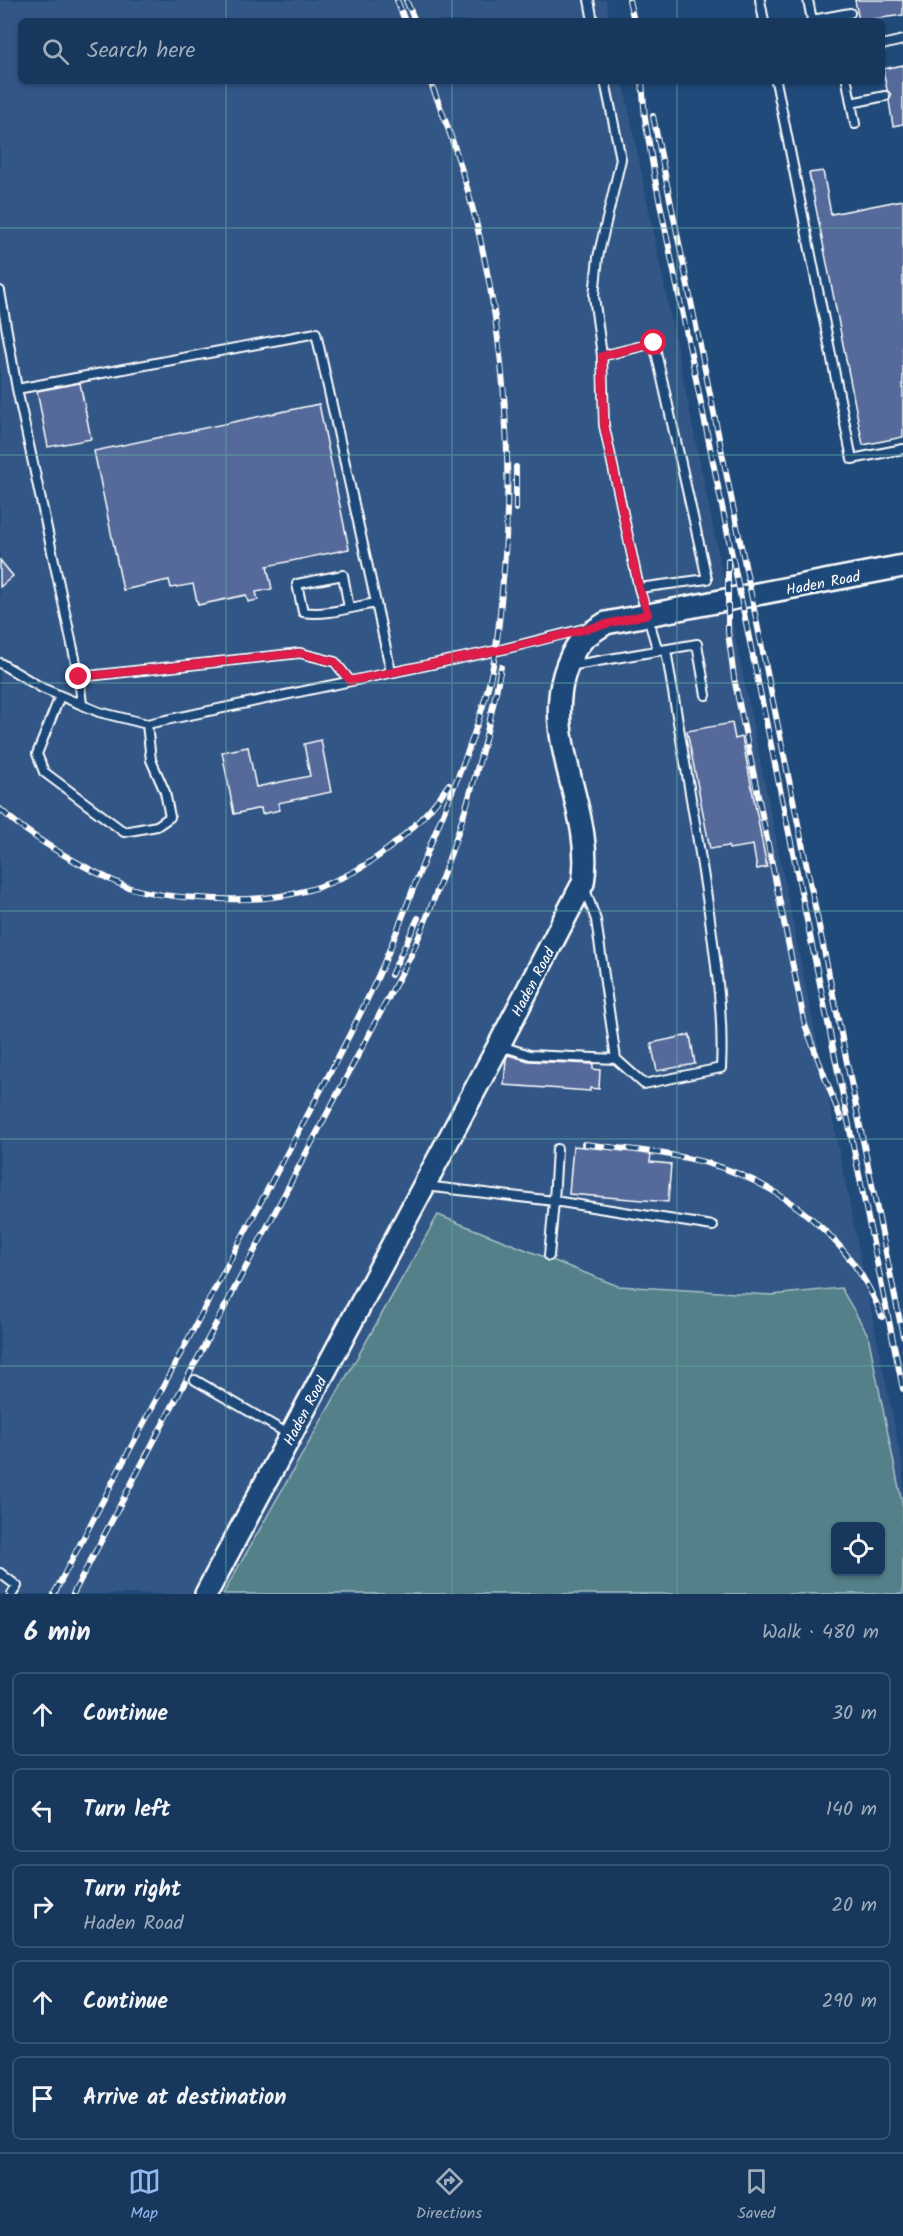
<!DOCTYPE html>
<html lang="en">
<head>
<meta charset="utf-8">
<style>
  :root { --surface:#17385c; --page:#244365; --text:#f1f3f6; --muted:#9eacbb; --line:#365272; --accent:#90b9f0 }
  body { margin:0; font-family:Kalam,sans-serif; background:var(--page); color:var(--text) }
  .controls { position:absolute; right:18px; bottom:18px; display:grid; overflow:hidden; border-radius:9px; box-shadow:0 2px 4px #0004 }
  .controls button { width:54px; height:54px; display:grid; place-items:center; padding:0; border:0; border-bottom:2px solid var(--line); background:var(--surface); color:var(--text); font:30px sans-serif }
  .stop { position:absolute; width:18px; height:18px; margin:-14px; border:4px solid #e11d48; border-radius:50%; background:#fff }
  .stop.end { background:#e11d48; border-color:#fff; box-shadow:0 2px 6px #0008 }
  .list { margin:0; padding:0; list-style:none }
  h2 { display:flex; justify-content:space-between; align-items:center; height:78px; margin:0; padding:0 24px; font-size:26px }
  h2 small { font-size:20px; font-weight:400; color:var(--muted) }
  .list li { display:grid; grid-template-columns:39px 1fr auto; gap:18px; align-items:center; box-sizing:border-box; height:84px; margin:0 12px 12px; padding:0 12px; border:2px solid var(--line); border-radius:9px }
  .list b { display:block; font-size:22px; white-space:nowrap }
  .list p { margin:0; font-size:20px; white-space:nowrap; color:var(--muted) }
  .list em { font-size:20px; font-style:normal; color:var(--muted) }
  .icon { flex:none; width:33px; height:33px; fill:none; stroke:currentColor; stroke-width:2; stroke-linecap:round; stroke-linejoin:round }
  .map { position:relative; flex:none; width:903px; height:1594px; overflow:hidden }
  .search { position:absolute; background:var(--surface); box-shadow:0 2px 4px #0004; left:18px; right:18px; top:18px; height:66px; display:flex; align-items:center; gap:15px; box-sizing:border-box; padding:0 21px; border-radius:9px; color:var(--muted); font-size:22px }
  .sheet { height:558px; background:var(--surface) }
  nav { display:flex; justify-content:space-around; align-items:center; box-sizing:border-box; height:84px; border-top:2px solid var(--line); background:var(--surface); font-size:16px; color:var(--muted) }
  nav a { display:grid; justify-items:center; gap:3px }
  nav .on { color:var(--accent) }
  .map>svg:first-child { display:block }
  .built { fill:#335786; fill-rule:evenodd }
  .green { fill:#538089; stroke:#a9c0c4; stroke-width:1.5; fill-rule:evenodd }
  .building { fill:#546b9b; stroke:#fff; stroke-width:1.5 }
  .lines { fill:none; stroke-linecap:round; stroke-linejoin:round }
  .lane-casing { stroke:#fff; stroke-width:12 }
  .secondary-casing { stroke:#fff; stroke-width:26 }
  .lane { stroke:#1f4a7a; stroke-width:8 }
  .secondary { stroke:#1f4a7a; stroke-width:21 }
  .rail-casing { stroke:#fff; stroke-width:6 }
  .rail { stroke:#1f4a7a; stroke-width:4; stroke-dasharray:11; stroke-linecap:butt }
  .route { stroke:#e11d48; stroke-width:8 }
  .grid { fill:none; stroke:#63a6a1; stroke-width:1.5; stroke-opacity:0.55 }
  .labels { text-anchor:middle; stroke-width:4.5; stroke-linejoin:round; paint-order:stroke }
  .street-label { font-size:15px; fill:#fff; stroke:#1f4a7a }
</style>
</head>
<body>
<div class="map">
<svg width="903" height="1594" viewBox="0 0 903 1594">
  <rect width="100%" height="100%" fill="#1f4a7a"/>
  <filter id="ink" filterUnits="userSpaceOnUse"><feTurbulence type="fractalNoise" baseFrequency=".0167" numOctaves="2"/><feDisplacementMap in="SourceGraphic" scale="12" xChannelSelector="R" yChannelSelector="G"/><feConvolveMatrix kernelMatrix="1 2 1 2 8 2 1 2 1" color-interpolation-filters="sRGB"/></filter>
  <g filter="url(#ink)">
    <path class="built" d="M0,0H606L610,21H21V81H623L903,1468V1594H0ZM836,1526H880V1572H836Z"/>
    <path class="green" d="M438,1215L618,1286L772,1295L841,1288L868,1335L903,1508V1594H223ZM836,1526H880V1572H836Z"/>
    <path class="building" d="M855,0H903V15L859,21Z
      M903,65V124L893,126L889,101L891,95L887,90L883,69Z
      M823,171L831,214L903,200V437L863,445L809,173Z
      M80,383L91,439L48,447L37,391Z
      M319,404L349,549L267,566L272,589L256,592L258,600L248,602L246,595L198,605L193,584L171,588L169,580L123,590L94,451Z
      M0,560L13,576L0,587Z
      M732,723L735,739L742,737L767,867L757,869L753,845L729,849L728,846L710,849L687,731Z
      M321,740L331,792L278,803L280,810L262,814L261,808L234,814L222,752L248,747L256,787L310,776L304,744Z
      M690,1035L695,1064L657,1071L651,1043Z
      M508,1055L529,1061L593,1064V1069L600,1070L599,1089L590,1088V1091L504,1085L506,1059Z
      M573,1146L651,1153L650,1162L671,1164L668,1202L569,1194Z"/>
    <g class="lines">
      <defs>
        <path id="lane" d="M589,0L593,21
          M760,0L764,21
          M808,0L812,20L850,13
          M882,45L903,40
          M605,81L621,159L598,257L594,296L602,356L604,425L639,588L658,651
          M776,81L852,459L903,449
          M847,81L855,124
          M851,103L885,96
          M0,291L17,389L79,677L82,705
          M602,356L654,343L707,579L639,588
          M17,389L316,333L376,603
          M349,608L343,575L297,584L303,612C326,616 352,607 376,603L391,672
          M0,663L42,688L99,712L147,724L504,649L587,628
          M569,666L697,644L706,695
          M79,677L300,653L335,662L350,681
          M60,696L37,754L44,772L124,832L157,826L170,817L165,792L151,760L147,724
          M585,889L596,920L616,1059L644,1084L721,1068C724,1013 715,959 708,904C695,819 680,735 666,650
          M501,1046L530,1055L616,1059
          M425,1186L554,1201L557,1149
          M549,1256L554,1201L713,1226
          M195,1380L290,1435
          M0,1573L17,1586L12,1594"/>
        <path id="secondary" d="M206,1594L499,1045L583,883C595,813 544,746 564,675C568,662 573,649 583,639C590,633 598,628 606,623L903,566"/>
      </defs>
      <use href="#lane" class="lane-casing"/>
      <use href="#secondary" class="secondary-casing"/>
      <use href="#lane" class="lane"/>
      <use href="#secondary" class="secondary"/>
      <defs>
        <path id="rail" d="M397,0L405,21
          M406,0L415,21
          M629,0L634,21
          M642,81L645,118L655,179L903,1389
          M653,116L903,1336
          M516,509V467
          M728,560V632L734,678L805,1025L841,1119
          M0,809C25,832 52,849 82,865C97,873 112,881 127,887C150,894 175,897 199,898C277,904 341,892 401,838C419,822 436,804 449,784
          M391,975L418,918
          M584,1144C625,1149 667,1152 707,1163C783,1184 854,1241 882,1317
          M54,1594C118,1471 183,1349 248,1226C290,1146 335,1068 373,987C392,948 406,906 422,866C447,801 479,735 493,666C499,634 501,601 504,569C517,404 493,234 430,81
          M73,1594L412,953C452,860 482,767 501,667"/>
      </defs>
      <use href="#rail" class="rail-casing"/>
      <use href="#rail" class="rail"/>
    </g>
  </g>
  <g class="lines" filter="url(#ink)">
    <path class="route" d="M79,677L300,653L335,662L350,681L504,649L648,614L639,588L604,425L602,356L654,343"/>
  </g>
  <path class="grid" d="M226,0V21M452,0V21M677,0V21M226,81V1594M452,81V1594M677,81V1594M0,228H903M0,455H903M0,683H903M0,911H903M0,1139H903M0,1366H903"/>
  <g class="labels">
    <g class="street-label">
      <text transform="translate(823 583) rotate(-11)" y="5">Haden Road</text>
      <text transform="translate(533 982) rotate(-62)" y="5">Haden Road</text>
      <text transform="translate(305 1411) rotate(-62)" y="5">Haden Road</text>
    </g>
  </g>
</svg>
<div class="controls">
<button><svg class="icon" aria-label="locate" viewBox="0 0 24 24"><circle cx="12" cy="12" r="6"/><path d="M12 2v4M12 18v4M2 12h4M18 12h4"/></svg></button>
</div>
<div class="stop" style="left:654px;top:343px"></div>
<div class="stop end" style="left:79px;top:677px"></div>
<div class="search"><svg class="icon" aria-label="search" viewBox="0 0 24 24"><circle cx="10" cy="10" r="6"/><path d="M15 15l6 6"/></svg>Search here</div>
</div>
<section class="sheet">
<h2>6 min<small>Walk · 480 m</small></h2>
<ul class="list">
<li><svg class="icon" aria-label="ahead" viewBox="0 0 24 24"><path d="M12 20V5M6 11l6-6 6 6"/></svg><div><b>Continue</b></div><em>30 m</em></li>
<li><svg class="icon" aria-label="left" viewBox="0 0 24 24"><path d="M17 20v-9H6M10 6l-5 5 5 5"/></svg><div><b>Turn left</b></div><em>140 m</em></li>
<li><svg class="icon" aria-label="right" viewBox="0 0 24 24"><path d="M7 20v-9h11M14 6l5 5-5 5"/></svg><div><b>Turn right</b><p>Haden Road</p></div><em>20 m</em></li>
<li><svg class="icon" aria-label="ahead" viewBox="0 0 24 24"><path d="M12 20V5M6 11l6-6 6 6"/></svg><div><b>Continue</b></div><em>290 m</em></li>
<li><svg class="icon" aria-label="arrive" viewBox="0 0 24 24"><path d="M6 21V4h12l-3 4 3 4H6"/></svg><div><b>Arrive at destination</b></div></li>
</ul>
</section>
<nav>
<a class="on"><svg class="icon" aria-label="map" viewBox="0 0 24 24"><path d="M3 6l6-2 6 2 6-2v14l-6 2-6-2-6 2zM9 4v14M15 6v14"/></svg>Map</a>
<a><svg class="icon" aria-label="directions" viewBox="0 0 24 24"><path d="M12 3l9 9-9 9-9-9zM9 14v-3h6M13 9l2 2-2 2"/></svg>Directions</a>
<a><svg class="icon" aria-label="saved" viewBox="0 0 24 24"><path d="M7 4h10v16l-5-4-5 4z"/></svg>Saved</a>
</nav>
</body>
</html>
